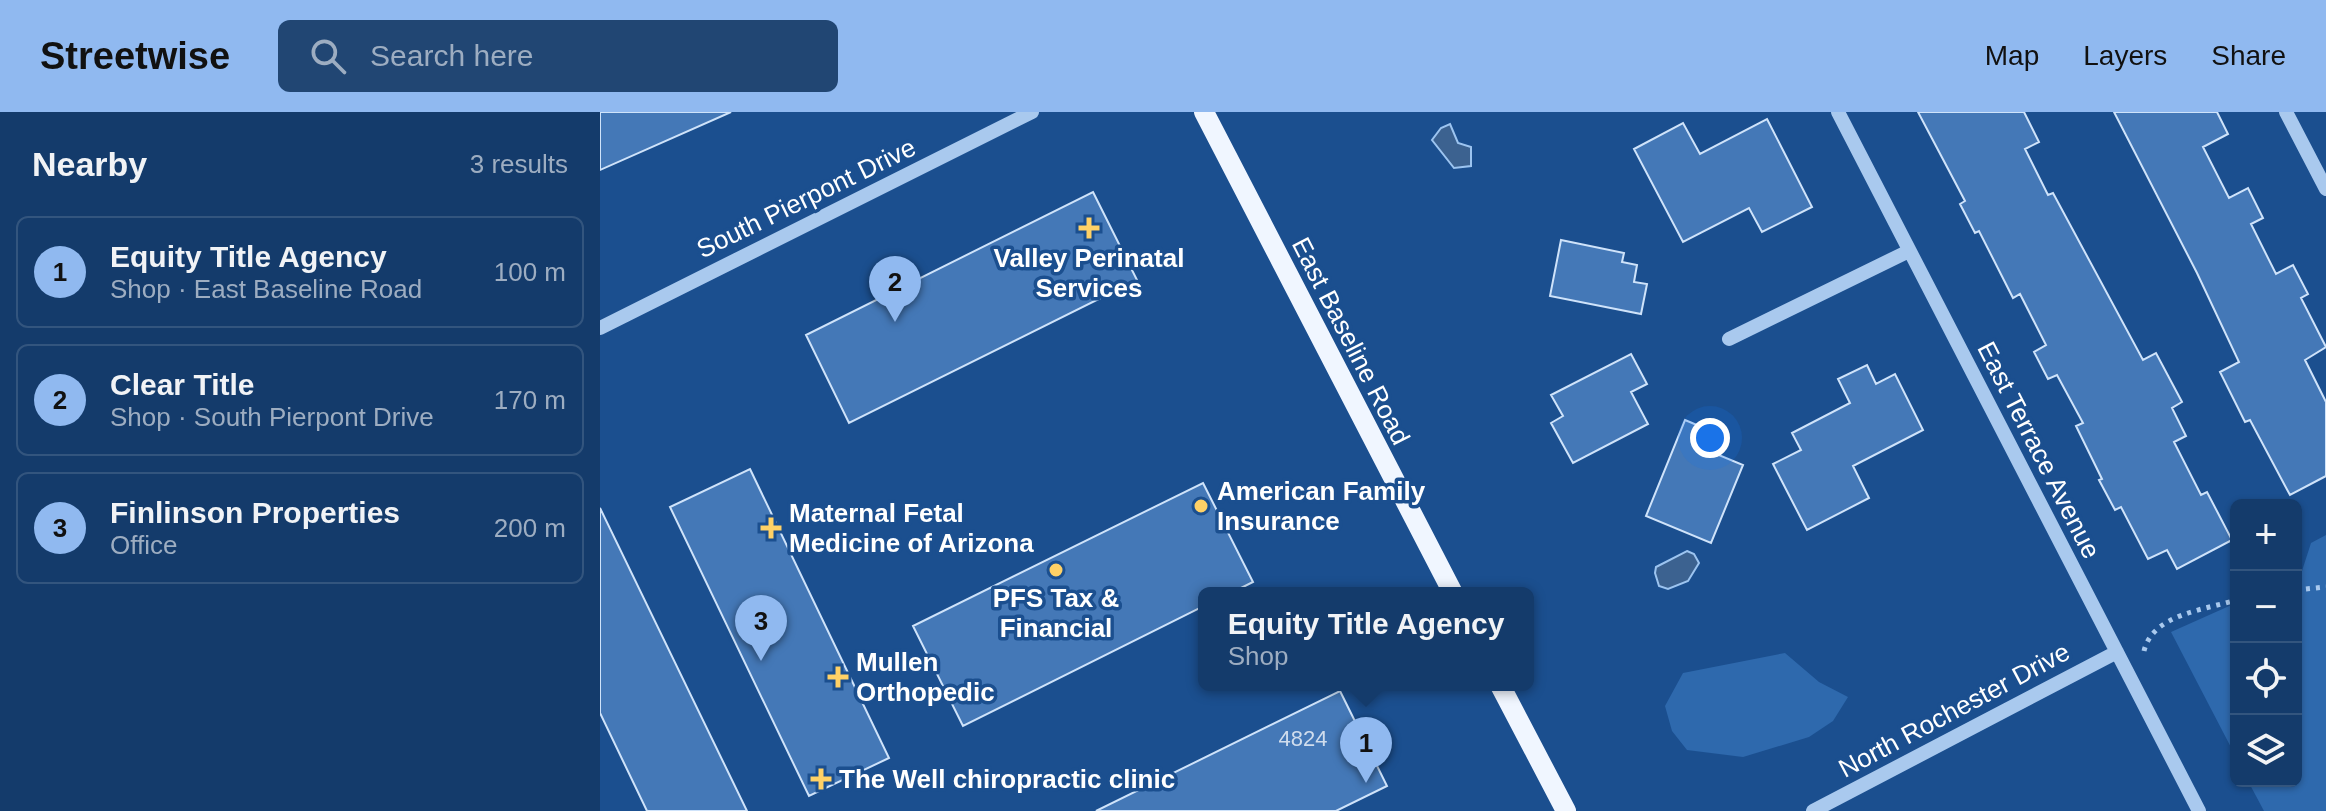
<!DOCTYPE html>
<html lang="en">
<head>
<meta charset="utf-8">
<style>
  :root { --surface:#143b6b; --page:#214673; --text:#f1f3f6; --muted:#9dadc1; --line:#33557e; --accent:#90b9f0 }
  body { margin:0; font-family:Helvetica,sans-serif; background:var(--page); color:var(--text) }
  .controls { position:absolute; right:24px; bottom:24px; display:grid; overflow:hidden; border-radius:12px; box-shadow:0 2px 6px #0004 }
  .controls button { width:72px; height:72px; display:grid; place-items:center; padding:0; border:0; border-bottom:2px solid var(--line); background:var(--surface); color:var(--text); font:40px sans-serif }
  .you { position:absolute; left:1110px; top:326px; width:28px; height:28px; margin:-20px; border:6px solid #fff; border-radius:50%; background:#1a73e8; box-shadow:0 0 0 12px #1a73e833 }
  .badge { display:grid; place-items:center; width:52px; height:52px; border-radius:50%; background:var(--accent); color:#111; font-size:26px; font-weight:700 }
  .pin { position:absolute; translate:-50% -66px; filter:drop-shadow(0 2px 4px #0008) }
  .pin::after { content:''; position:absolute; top:42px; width:28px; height:24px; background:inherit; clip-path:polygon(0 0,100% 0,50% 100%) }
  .popup { position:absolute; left:598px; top:475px; width:336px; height:104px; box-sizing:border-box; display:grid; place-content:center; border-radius:12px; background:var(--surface); filter:drop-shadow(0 2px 6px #0005); font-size:26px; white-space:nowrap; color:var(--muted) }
  .popup b { font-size:30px; color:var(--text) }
  .popup::after { content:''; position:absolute; left:50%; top:100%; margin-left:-16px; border:16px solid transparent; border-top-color:var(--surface) }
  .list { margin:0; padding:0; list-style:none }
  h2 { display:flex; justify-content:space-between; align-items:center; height:104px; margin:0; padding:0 32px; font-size:34px }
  h2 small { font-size:26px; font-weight:400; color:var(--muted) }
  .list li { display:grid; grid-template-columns:52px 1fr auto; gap:24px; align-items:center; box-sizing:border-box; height:112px; margin:0 16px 16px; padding:0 16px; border:2px solid var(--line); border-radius:12px }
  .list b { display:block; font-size:30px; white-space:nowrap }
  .list p { margin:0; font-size:26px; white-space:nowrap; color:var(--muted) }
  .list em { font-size:26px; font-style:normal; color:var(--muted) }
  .icon { flex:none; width:44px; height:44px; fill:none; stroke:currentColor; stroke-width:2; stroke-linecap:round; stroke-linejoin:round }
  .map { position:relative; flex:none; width:1726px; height:699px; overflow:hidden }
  header { display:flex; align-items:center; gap:48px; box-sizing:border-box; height:112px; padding:0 40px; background:var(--accent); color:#111 }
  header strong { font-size:38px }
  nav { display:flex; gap:44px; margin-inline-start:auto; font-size:28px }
  .search { width:560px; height:72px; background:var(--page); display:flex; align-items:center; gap:20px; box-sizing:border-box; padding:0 28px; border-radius:12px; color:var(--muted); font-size:30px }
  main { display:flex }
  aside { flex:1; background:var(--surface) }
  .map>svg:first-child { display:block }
  .green { fill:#2e69ad }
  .water { fill:#3c6290; stroke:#9cc4f0; stroke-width:2 }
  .building { fill:#4478b7; stroke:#cfe3fa; stroke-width:2 }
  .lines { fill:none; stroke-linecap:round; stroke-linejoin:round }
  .path { stroke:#a9c9ee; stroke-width:5; stroke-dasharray:4 6; stroke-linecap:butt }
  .minor { stroke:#a9c9ee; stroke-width:14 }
  .major { stroke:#f0f6ff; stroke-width:20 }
  .poi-dot { fill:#ffd166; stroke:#1b4f8f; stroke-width:3 }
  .labels { text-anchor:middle; stroke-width:7; stroke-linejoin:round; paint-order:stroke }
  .number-label { font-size:22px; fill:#d0dded }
  .street-label { font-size:26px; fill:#fff; stroke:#1b4f8f }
  .poi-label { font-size:26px; font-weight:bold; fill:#fff; stroke:#1b4f8f; text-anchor:start }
</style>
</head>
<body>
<header>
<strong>Streetwise</strong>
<div class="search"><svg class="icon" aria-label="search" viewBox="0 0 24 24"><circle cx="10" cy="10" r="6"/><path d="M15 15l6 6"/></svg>Search here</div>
<nav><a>Map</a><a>Layers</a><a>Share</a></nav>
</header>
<main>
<aside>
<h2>Nearby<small>3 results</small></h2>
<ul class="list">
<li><span class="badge">1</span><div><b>Equity Title Agency</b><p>Shop · East Baseline Road</p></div><em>100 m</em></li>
<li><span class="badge">2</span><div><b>Clear Title</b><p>Shop · South Pierpont Drive</p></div><em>170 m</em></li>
<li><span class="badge">3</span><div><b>Finlinson Properties</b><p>Office</p></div><em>200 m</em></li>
</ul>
</aside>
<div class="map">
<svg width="1726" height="699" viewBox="0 0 1726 699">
  <rect width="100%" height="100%" fill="#1b4f8f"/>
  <path class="green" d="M1726,423V699H1664L1648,669H1696V465L1701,462L1711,431Z
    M1636,491V645L1571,520Z
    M1185,541L1219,570L1248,585L1233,609L1209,625L1143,645L1087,638L1072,619L1065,594L1083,561Z"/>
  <path class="water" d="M850,12L858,31L871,35V54L854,56L832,28L841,16Z
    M1087,439L1094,442L1099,451L1088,469L1068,477L1059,474L1055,461L1056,455Z"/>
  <path class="building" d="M0,0H131L0,58Z
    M1318,0H1424L1439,30L1425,37L1448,83L1453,81L1543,248L1556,241L1582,290L1572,296L1586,324L1574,330L1601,383L1607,380L1632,428L1577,457L1567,438L1548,447L1521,395L1515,398L1499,368L1502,367L1476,314L1483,311L1457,263L1448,267L1434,240L1446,233L1420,182L1413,186L1379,119L1375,121L1360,92L1365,89Z
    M1514,0H1617L1628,22L1603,35L1629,86L1648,76L1663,106L1651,112L1676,162L1693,153L1708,182L1701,186L1726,235L1705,248L1726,290V364L1690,383L1650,308L1645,310L1620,260L1639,250L1597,161Z
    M1167,7L1212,95L1162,120L1149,96L1083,130L1034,37L1083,11L1100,42Z
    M493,80L537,168L249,311L206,223Z
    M961,128L1024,141L1022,150L1037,153L1034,170L1047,172L1041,202L950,184Z
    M1031,242L1047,272L1031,280L1048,312L973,351L951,311L963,304L951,283Z
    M1267,253L1276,272L1295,262L1323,318L1253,354L1269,386L1207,418L1173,352L1201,338L1192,321L1250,291L1238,267Z
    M1085,308L1116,321L1109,339L1143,353L1111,431L1046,404Z
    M150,357L289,646L209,684L70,395Z
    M603,371L653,470L631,481H604V494L363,614L313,514Z
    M0,396L147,699H47L0,601Z
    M740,579L787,674L736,699H496Z"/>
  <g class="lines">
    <path class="path" d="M1696,478L1726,475
      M1544,539C1553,502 1604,498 1636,488"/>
    <path class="minor" d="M1238,0L1599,699
      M1686,0L1726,77
      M0,216L432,0
      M1129,227L1309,139
      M1213,699L1517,540"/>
    <path class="major" d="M604,0L853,481
      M900,573L966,699"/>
  </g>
  <g class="poi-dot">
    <path d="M485 104h8v8h8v8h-8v8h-8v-8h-8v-8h8z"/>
    <circle cx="601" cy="394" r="8"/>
    <path d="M167 404h8v8h8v8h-8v8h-8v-8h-8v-8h8z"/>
    <circle cx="456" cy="458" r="8"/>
    <path d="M234 553h8v8h8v8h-8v8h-8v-8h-8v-8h8z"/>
    <path d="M217 655h8v8h8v8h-8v8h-8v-8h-8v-8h8z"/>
  </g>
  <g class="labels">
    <g class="number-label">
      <text x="703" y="634">4824</text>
    </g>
    <g class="street-label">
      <text transform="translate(206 86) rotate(-26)" y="9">South Pierpont Drive</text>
      <text transform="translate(751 229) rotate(63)" y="9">East Baseline Road</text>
      <text transform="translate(1439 338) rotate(63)" y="9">East Terrace Avenue</text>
      <text transform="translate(1354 598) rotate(-28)" y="9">North Rochester Drive</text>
    </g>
    <g class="poi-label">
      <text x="489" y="155" text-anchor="middle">Valley Perinatal<tspan x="489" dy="30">Services</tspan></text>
      <text x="617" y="388">American Family<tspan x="617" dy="30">Insurance</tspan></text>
      <text x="189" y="410">Maternal Fetal<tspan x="189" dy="30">Medicine of Arizona</tspan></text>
      <text x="456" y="495" text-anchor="middle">PFS Tax &amp;<tspan x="456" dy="30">Financial</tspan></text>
      <text x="256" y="559">Mullen<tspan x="256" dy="30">Orthopedic</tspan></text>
      <text x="239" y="676">The Well chiropractic clinic</text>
    </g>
  </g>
</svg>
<div class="controls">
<button>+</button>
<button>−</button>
<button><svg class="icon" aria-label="locate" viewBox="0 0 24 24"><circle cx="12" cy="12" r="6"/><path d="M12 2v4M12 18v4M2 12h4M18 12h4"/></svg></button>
<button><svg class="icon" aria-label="layers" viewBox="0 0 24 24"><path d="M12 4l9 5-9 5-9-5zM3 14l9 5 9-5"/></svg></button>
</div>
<div class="you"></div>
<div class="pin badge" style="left:766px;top:671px">1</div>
<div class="popup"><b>Equity Title Agency</b>Shop</div>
<div class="pin badge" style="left:295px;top:210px">2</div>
<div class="pin badge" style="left:161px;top:549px">3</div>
</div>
</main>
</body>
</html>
